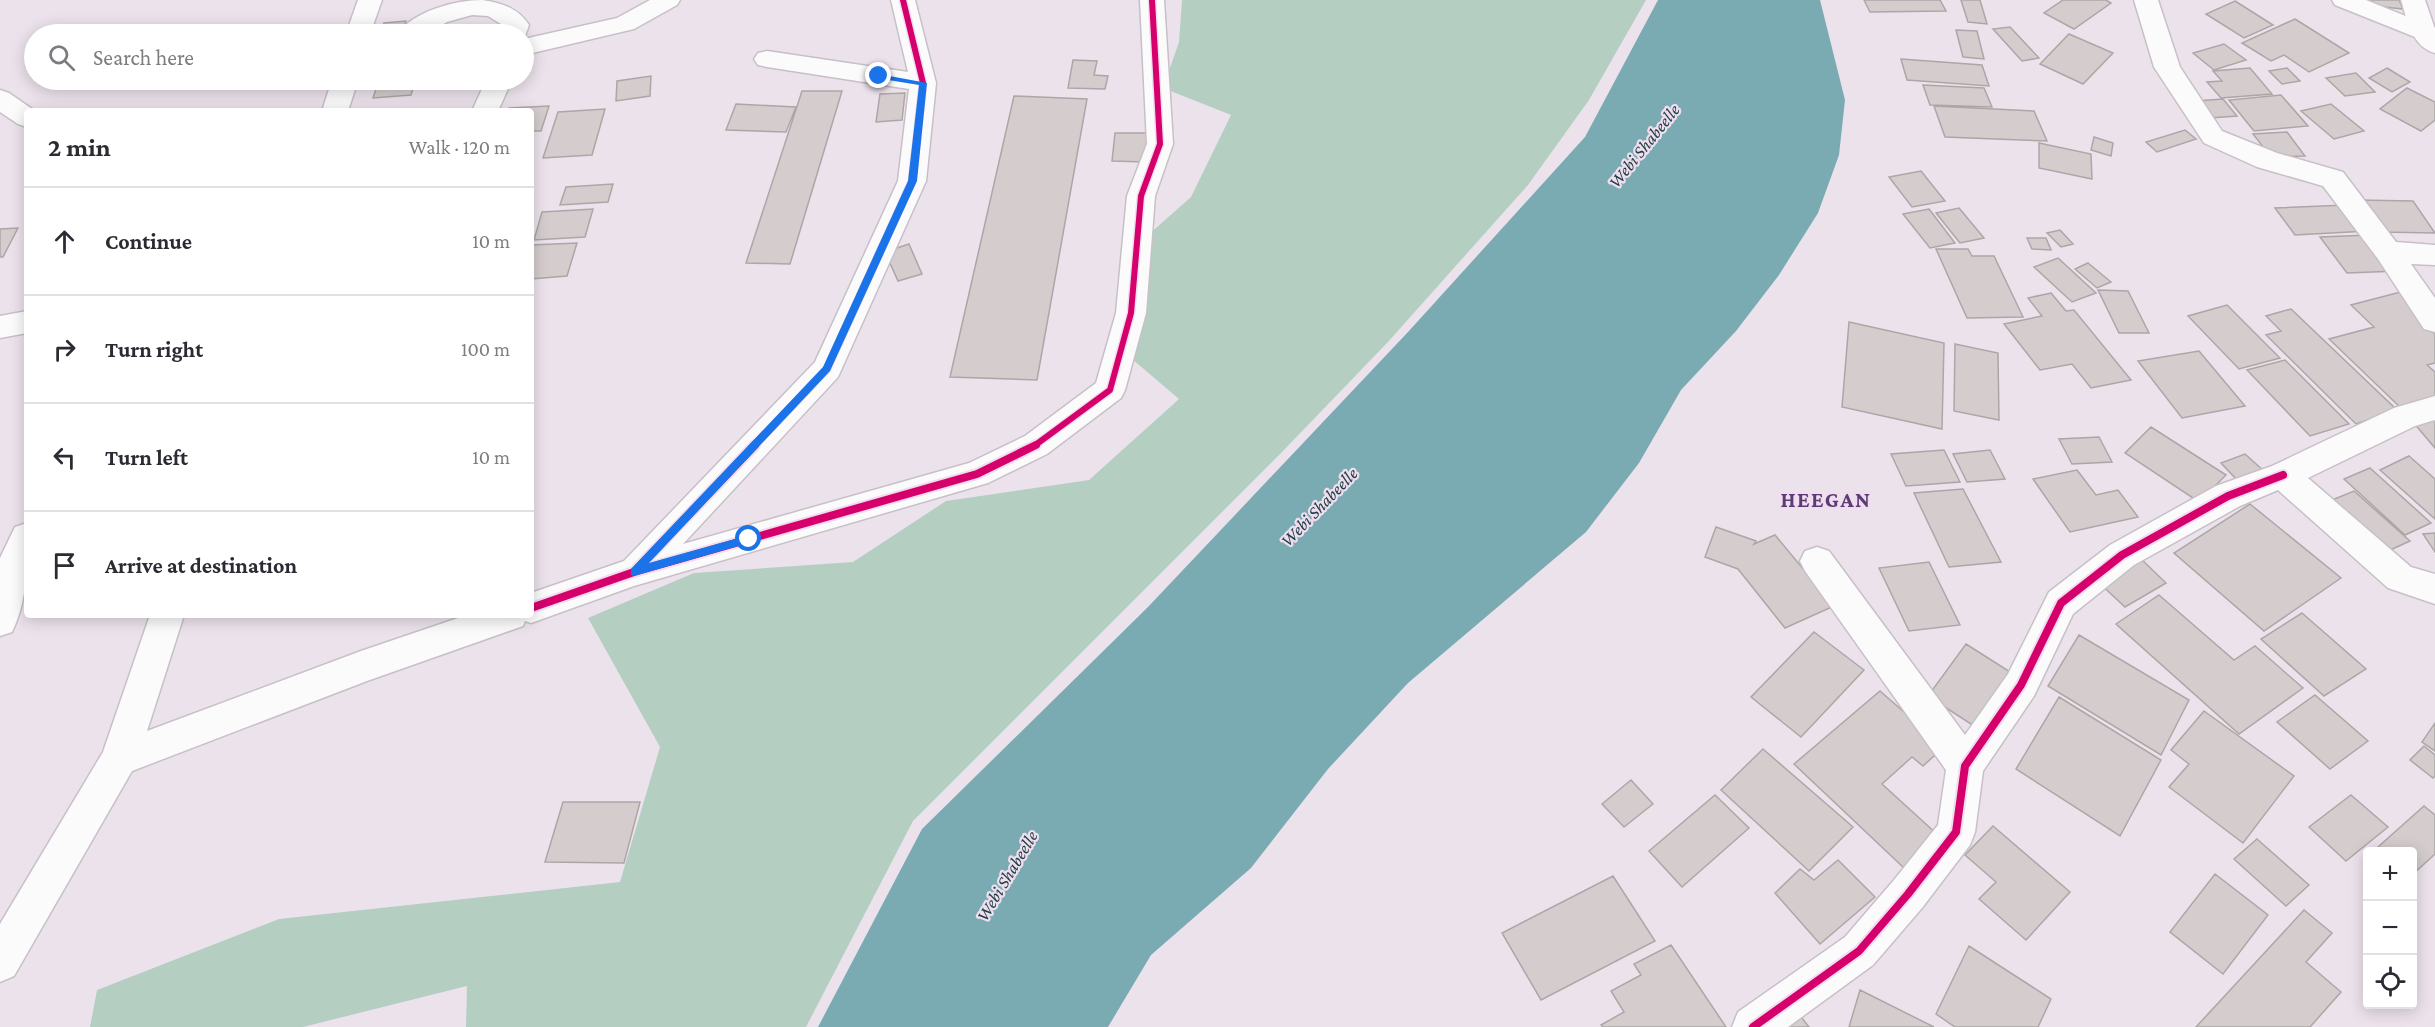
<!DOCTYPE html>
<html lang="en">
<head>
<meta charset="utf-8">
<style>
  :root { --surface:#fff; --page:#f2f2f3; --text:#2b2b33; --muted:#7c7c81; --line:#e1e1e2 }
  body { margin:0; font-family:"Crimson Pro",serif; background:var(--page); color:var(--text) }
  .controls { position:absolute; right:18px; bottom:18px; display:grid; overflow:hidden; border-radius:6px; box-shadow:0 3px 15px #0003 }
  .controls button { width:54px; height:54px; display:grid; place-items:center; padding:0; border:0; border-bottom:2px solid var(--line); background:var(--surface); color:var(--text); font:30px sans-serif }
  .stop { position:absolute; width:18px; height:18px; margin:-14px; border:4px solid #1a73e8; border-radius:50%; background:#fff }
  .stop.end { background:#1a73e8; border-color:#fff; box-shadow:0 2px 6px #0008 }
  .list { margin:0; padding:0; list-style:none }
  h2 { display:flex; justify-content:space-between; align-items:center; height:78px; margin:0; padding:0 24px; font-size:26px }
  h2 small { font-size:20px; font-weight:400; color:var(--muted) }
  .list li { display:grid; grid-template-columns:39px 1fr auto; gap:18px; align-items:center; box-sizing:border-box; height:108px; padding:0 24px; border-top:2px solid var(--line) }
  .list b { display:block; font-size:22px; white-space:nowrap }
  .list em { font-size:20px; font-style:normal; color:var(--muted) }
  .icon { flex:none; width:33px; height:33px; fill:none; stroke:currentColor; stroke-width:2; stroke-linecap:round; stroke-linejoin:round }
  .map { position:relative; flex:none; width:2435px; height:1027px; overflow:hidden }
  .search { position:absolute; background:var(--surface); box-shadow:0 3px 15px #0003; left:24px; top:24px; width:510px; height:66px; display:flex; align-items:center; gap:15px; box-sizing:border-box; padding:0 21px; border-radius:33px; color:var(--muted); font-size:22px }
  .panel { position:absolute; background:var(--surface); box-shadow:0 3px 15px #0003; left:24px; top:108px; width:510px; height:510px; border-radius:6px }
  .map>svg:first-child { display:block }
  .forest { fill:#b4cfc2 }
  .water { fill:#7aabb3 }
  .building { fill:#d4cccd; stroke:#ada6a7; stroke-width:1.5 }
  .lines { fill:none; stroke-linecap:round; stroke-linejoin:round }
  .street-casing { stroke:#c7c0c7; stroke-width:3 }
  .secondary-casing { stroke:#c7c0c7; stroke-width:3 }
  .street { fill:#fcfbfc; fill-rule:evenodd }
  .secondary { fill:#fcfbfc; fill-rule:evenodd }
  .cycleway-far1-casing { stroke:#f0deef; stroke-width:9 }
  .cycleway-casing { stroke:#f0deef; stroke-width:12 }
  .cycleway-far1 { stroke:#d6006c; stroke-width:6 }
  .cycleway { stroke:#d6006c; stroke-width:8 }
  .route { fill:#1a73e8 }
  .labels { text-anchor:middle; stroke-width:4.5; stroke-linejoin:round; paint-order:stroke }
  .water-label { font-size:18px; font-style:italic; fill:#1a3e42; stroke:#f0deef }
  .district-label { font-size:22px; font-weight:bold; letter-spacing:1.5px; fill:#5b3b76; stroke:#f0deef }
</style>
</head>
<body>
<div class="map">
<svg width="2435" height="1027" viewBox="0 0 2435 1027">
  <rect width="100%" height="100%" fill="#ece2ec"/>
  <path class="forest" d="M1182,0H1646L1589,100L1528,185L1387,343L1282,452L913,821L806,1027H466L467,986L303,1027H90L97,990L279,919L620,882L660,747L588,618L694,573L853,562L946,501L1089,480L1179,399L1132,359L1147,236L1191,197L1231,115L1163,88L1179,42Z"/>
  <path class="water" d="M1658,0H1820L1845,100L1839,155L1818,213L1779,275L1736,331L1681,390L1639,463L1586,532L1408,683L1328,769L1251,868L1151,955L1108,1027H818L922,829L1148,607L1408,332L1585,137Z"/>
  <path class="building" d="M1864,0H1940L1946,11L1870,12Z
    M1961,0H1980L1987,24L1968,22Z
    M2063,0H2106L2111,3L2074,29L2044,13Z
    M2355,0H2399L2403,9L2357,4Z
    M2235,1L2273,25L2244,38L2206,14Z
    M2295,19L2349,53L2309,72L2284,55L2271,61L2242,43Z
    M406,21L402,34H381L384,23Z
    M2010,27L2039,58L2022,61L1993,29Z
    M1956,30L1977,31L1984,59L1963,57Z
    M2069,34L2113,53L2083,84L2040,64Z
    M2224,44L2246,60L2214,70L2193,53Z
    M1901,59L1982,65L1989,86L1907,80Z
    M1073,60L1097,61L1094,75L1108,76L1105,89L1068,88Z
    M2250,68L2272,94L2221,98L2207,82L2222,81L2213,71Z
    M2287,68L2300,81L2282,84L2269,71Z
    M2387,68L2410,82L2392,92L2369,78Z
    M2356,73L2375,92L2345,96L2326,78Z
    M651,76L650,96L616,101L617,81Z
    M127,80H174L173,82L124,87Z
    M379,80H416L411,95L373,98Z
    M1923,85L1984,88L1992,107L1930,105Z
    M2407,88L2435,102V120L2421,131L2380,109Z
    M802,91H842L790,264L746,263Z
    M905,93L902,120L876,122L880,94Z
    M2281,95L2308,126L2254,131L2229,100Z
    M1014,96L1087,99L1037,380L950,377Z
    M2223,99L2237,116L2209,118L2196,101Z
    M736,104L796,107L786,132L726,130Z
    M2331,104L2364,131L2334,139L2301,111Z
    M549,106L541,131H531V111H508L509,108Z
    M1934,106L2034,111L2047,141L1945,137Z
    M605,109L592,155L543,158L558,112Z
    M2185,130L2196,139L2157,152L2146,142Z
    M2287,132L2305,156L2271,157L2253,134Z
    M1115,133H1148L1146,162L1112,161Z
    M2094,137L2113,143L2111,156L2091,150Z
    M2039,143L2091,154L2092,179L2039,168Z
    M1921,171L1945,201L1912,207L1889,177Z
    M613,184L608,202L560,205L566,187Z
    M2358,200L2413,201L2435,233L2380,232Z
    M2347,205L2367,231L2295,235L2275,208Z
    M1959,208L1984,238L1960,243L1936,213Z
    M593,209L585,237L534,240L542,212Z
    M1929,209L1955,243L1930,248L1903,214Z
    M18,228L3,257H0V229Z
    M2060,230L2073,244L2061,247L2047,233Z
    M2370,235L2398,271L2347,273L2320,237Z
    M2027,238H2046L2051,250L2032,249Z
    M577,243L567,276L531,279V245Z
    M909,244L922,274L898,281L885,252Z
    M1936,249H1968L1972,256H1994L2023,317L1967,318Z
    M2058,258L2096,293L2072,302L2034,267Z
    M2088,263L2111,282L2097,288L2075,269Z
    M2098,290L2128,291L2149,333H2119Z
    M2408,290L2435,314V327L2429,329L2435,334V363L2427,365L2435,372V401L2403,410L2329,339L2374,327L2351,305Z
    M2051,293L2066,311L2074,310L2131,380L2091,388L2072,364L2040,370L2004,324L2042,316L2028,298Z
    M2227,305L2280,358L2239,369L2188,316Z
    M2291,309L2397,410L2356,424L2266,335L2281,331L2266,316Z
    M1849,322L1944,343L1942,429L1842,407Z
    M1955,344L1998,353L1999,420L1954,411Z
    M2199,351L2245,406L2182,418L2138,361Z
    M2285,360L2349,424L2310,436L2247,370Z
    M2435,417V448L2412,421Z
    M2151,427L2226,475L2199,502L2125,453Z
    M2099,437L2112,462L2072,464L2059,439Z
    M1944,450L1960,482L1906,486L1891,454Z
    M1990,450L2005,479L1967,482L1953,454Z
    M2245,454L2265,472L2240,483L2221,463Z
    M2409,456L2435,479V519L2380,470Z
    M2370,468L2431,523L2405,535L2344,479Z
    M2077,470L2096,495L2118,490L2138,517L2070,532L2033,479Z
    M1963,489L2001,562L1949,567L1914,493Z
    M2354,491L2410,541L2388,551L2332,500Z
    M2250,504L2341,578L2264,631L2174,553Z
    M1716,527L1756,541L1754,544L1775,535L1834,606L1785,628L1738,569L1705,557Z
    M2435,533V552L2423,534Z
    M2138,556L2166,583L2125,607L2096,580Z
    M1929,562L1960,625L1909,631L1879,568Z
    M2159,595L2234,660L2255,646L2303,688L2239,734L2116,624Z
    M2302,613L2366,669L2324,696L2261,639Z
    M1814,632L1864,670L1801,737L1751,697Z
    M2079,635L2189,700L2161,755L2048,686Z
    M1966,644L2018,677L1980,730L1928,696Z
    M1880,691L1944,747L1923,766L1912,757L1882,784L1939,836L1904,868L1794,764Z
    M2315,695L2368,741L2330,769L2277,722Z
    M2059,697L2161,760L2120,836L2016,769Z
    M2204,711L2294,776L2243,843L2169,787L2189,764L2171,750Z
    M2435,723V751L2422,742Z
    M2424,746L2435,755V776L2433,778L2410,760Z
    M1763,749L1853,827L1809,871L1721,790Z
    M1631,780L1653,804L1624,827L1602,804Z
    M1715,795L1749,828L1682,887L1649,851Z
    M2351,795L2388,827L2346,861L2309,827Z
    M563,802H640L624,863L545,862Z
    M2424,806L2435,815V854L2412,875V852H2383L2378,847Z
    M1993,826L2070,892L2026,940L1979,899L1996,882L1965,855Z
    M2257,839L2309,885L2286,906L2234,859Z
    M1838,860L1875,897L1820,944L1775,893L1800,869L1814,880Z
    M2215,874L2268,915L2223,974L2170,932Z
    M1613,876L1655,941L1541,1000L1502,933Z
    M2304,910L2332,933L2306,962L2341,992L2310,1027H2196Z
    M1671,945L1726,1027H1603L1601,1025L1624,1012L1611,991L1641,975L1634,964Z
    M1969,946L2051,999L2038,1027H1955L1936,1014Z
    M1860,990L1934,1027H1849Z
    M1794,1008L1809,1027H1769Z"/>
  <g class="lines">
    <defs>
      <path id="street" d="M358,0H382L370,34H346Z
        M482,0C502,3 518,8 529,25L524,39L617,18L650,0H680L677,5L634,29L524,55V34H503L504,26L488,16L472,15L447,22L427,34H398C413,11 456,0 482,0Z
        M891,0H915L936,83L926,181L838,377L683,544L969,463L1025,436L1096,383L1116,313L1127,196L1147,144L1140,0H1164L1173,144L1155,196L1146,313L1125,390L1121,398L1047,454L988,483L634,586L531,623L525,621L523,626L367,681L132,771L14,976L0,982V924L103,752L150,615H184L147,731L361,651L467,615H531V593L624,561L815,362L898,181L909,89L767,67L758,65L754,59L758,53L767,51L908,72Z
        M2134,0H2158L2180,67L2222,131L2277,153L2343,172L2396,242L2435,245V265L2411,264L2435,298V332L2424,329L2378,259L2323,186L2257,167L2204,143L2154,67Z
        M2401,0H2425L2435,29V53C2412,47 2407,20 2401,0Z
        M332,80H358L348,111H322Z
        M486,80H512L498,111H472Z
        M0,90L9,93L35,111H27V127L18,124L0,112Z
        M27,311V333L0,338V316Z
        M2435,396V420L2415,426L2308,478L2411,567L2435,574V604L2388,588L2278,490L2240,506L2134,565L2073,614L2034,696L1983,771L1975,832L1970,845L1922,908L1873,965L1788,1027H1732L1738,1012L1845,937L1894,880L1938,825L1946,770L1805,571L1800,561L1805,551L1817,547L1829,551L1965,735L2008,674L2049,592L2110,545L2216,486L2272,466L2394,408Z
        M27,523C27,560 29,597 12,632L0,636V558L15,527Z"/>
      <path id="secondary" d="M2332,0H2366L2435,28V45L2335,5Z"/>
    </defs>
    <use href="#street" class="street-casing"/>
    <use href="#secondary" class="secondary-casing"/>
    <use href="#street" class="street"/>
    <use href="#secondary" class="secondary"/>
    <defs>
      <path id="cycleway-far1" d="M754,446L827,369L912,181L923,83L903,0
        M1034,446L1110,390L1131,313L1141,196L1160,144L1152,0"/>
      <path id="cycleway" d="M634,572L755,445
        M531,608L634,572L977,474L1036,445
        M1753,1027L1859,951L1908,894L1956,832L1965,766L2021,685L2061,603L2122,555L2228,496L2283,475"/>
    </defs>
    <use href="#cycleway-far1" class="cycleway-far1-casing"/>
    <use href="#cycleway" class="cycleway-casing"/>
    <use href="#cycleway-far1" class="cycleway-far1"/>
    <use href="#cycleway" class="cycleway"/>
  </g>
  <path class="route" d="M879,74L927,83L917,181L830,371L649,563L749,535L754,539L752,542L634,576L631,575V569L823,367L908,181L919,85L876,78V75Z"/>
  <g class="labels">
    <g class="water-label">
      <text transform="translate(1644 146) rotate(-51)" y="6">Webi Shabeelle</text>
      <text transform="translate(1319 507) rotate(-46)" y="6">Webi Shabeelle</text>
      <text transform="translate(1007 876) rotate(-59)" y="6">Webi Shabeelle</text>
    </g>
    <g class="district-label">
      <text x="1826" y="507">HEEGAN</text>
    </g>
  </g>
</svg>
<div class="controls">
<button>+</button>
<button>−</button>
<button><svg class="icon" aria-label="locate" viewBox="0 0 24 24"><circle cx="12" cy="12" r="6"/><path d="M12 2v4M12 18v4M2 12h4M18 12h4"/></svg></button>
</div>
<div class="stop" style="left:749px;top:539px"></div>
<div class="stop end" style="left:879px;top:76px"></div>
<div class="search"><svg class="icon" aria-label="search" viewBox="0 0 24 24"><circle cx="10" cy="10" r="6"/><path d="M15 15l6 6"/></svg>Search here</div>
<section class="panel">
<h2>2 min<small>Walk · 120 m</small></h2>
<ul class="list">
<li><svg class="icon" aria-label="ahead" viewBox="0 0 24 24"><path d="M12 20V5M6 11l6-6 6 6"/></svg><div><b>Continue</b></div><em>10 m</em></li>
<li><svg class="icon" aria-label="right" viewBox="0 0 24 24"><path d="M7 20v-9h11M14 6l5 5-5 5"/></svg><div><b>Turn right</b></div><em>100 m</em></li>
<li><svg class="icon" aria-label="left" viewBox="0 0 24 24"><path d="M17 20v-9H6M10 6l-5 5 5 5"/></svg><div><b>Turn left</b></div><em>10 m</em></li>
<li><svg class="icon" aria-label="arrive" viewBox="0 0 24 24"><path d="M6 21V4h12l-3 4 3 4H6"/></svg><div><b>Arrive at destination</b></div></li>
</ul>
</section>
</div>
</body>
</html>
